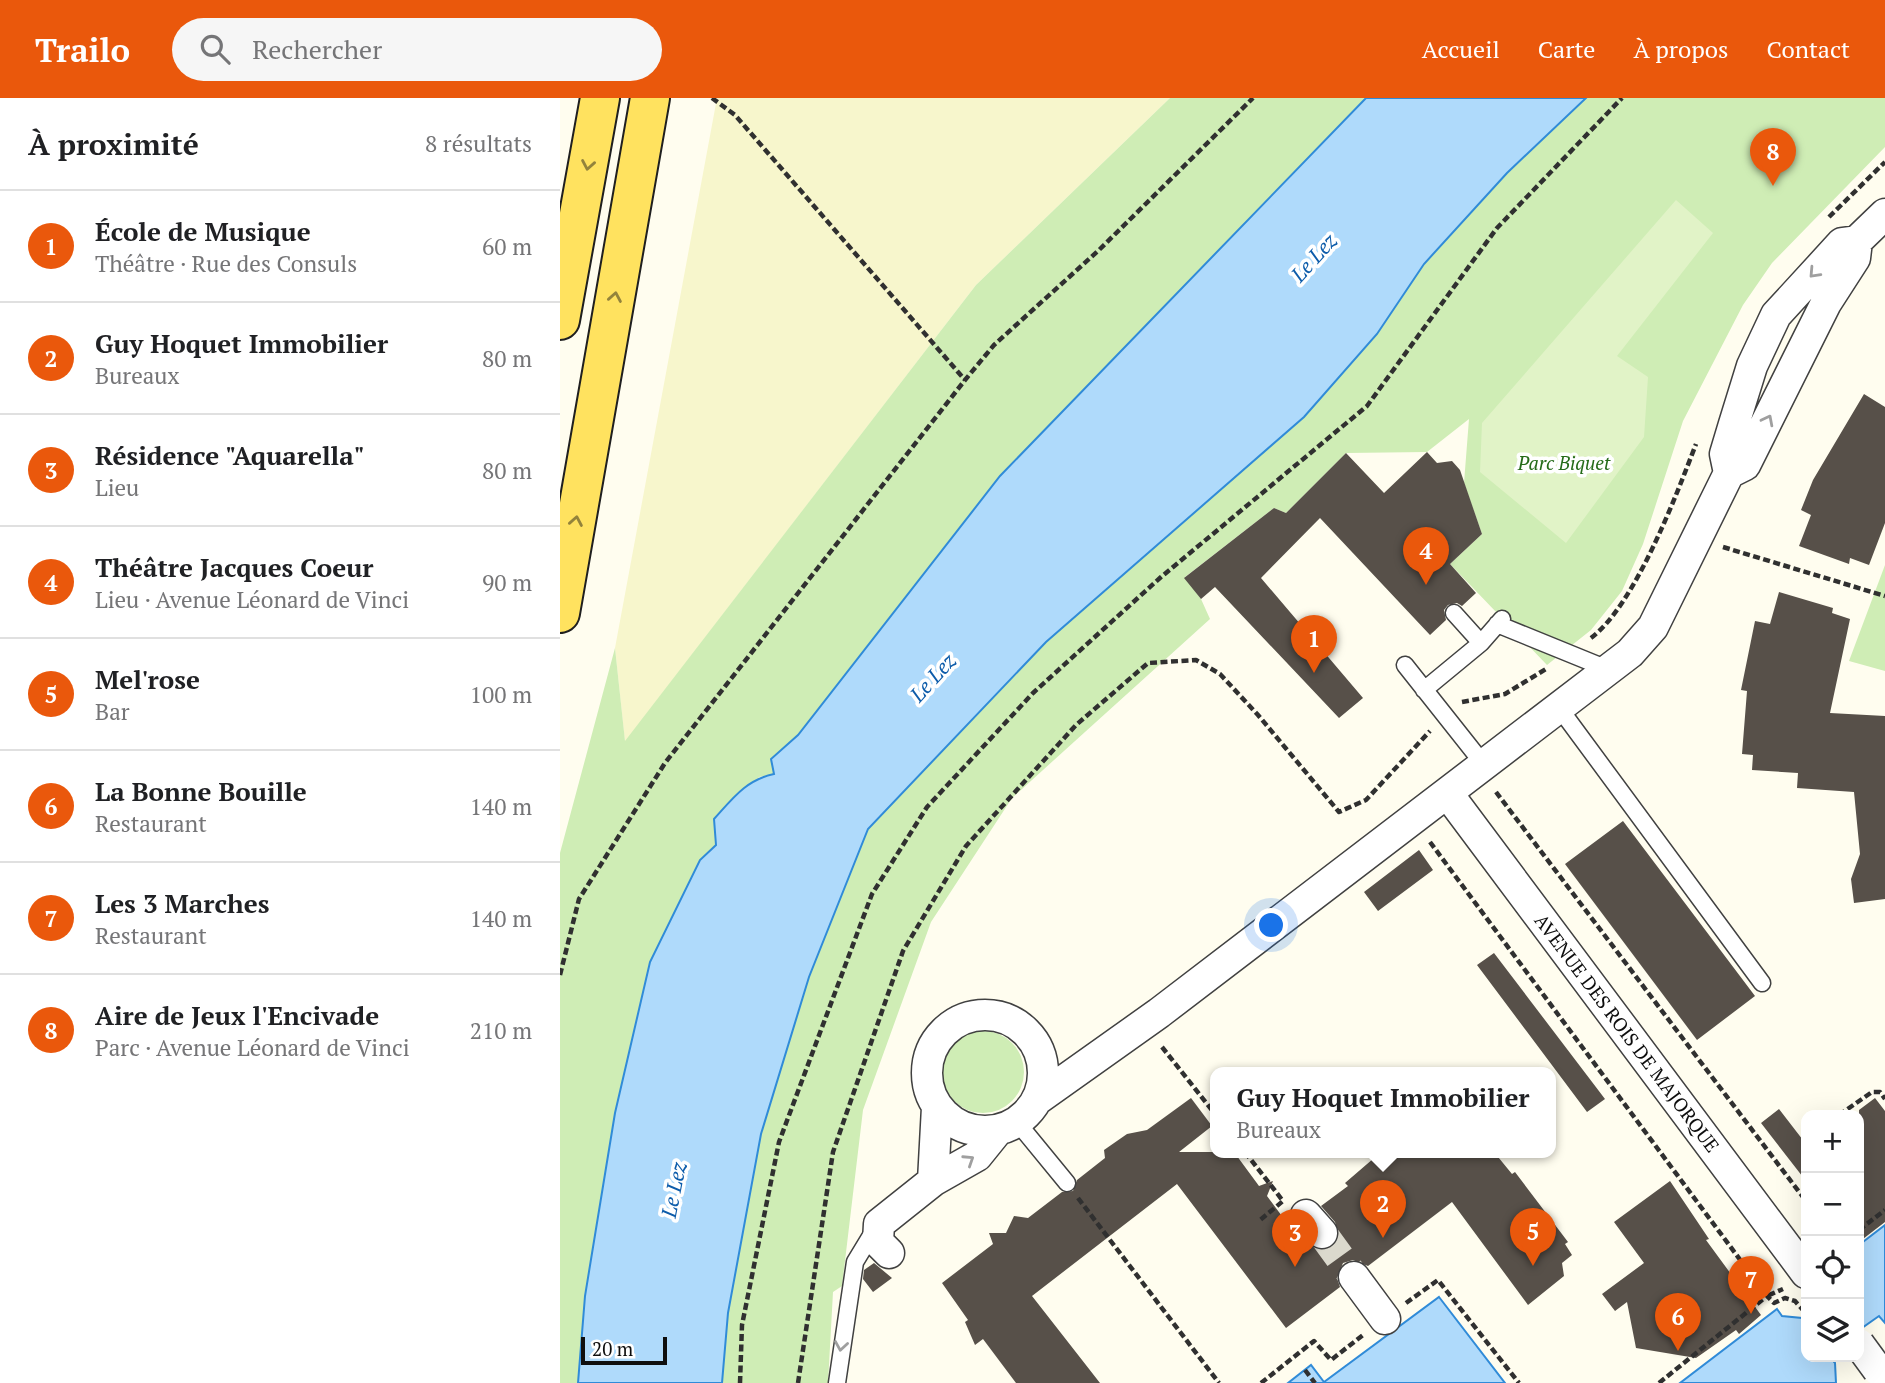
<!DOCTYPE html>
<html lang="fr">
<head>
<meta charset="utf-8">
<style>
  :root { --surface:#fff; --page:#f6f6f6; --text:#202124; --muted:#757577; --line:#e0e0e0; --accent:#ea580c }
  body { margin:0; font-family:"PT Serif",serif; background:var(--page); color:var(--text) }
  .controls { position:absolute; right:21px; bottom:21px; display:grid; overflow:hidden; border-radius:14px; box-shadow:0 7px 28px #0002 }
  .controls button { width:63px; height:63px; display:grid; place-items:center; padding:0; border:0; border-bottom:2px solid var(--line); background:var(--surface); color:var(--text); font:35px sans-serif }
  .scale { position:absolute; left:21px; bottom:18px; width:86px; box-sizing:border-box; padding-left:7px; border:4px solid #0e0e0e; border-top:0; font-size:19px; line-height:24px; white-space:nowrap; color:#0e0e0e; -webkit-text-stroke:5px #fff; paint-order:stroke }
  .you { position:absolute; left:712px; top:828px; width:24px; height:24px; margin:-18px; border:5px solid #fff; border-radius:50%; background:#1a73e8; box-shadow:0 0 0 10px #1a73e833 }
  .badge { display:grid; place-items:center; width:46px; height:46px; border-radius:50%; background:var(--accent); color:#fff; font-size:23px; font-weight:700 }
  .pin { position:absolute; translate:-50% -58px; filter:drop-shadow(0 2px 4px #0008) }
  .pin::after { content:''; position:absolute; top:37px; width:24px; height:21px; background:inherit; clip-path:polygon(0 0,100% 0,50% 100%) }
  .popup { position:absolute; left:650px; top:969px; width:346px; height:91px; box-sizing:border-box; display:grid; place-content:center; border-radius:14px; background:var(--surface); filter:drop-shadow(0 2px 5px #0005); font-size:23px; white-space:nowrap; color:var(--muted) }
  .popup b { font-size:26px; color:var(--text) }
  .popup::after { content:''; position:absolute; left:50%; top:100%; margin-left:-14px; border:14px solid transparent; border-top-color:var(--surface) }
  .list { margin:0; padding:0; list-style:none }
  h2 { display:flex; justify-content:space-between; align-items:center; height:91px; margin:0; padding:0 28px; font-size:30px }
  h2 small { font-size:23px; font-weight:400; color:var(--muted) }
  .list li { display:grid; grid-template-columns:46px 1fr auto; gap:21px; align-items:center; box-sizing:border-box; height:112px; padding:0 28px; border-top:2px solid var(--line) }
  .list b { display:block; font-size:26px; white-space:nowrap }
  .list p { margin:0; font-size:23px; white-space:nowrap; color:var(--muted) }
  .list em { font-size:23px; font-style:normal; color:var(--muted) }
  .icon { flex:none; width:38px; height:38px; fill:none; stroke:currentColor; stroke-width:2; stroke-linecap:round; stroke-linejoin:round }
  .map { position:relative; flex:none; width:1325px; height:1285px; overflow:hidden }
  header { display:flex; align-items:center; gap:42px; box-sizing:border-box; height:98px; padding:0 35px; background:var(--accent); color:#fff }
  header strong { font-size:33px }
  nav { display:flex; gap:38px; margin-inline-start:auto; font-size:24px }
  .search { width:490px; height:63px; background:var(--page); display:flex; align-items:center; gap:18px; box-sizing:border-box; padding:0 24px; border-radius:38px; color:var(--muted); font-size:26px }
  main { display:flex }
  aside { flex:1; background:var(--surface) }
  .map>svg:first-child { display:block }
  .farmland { fill:#f7f6cc }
  .green { fill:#cfedb5 }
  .pitch { fill:#e1f3c7 }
  .water { fill:#afdafb; stroke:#308bd8; stroke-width:2 }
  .building { fill:#575049 }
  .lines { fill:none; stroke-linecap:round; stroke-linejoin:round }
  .street-tunnel { stroke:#dbd9cd; stroke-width:30; stroke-dasharray:30 15; stroke-linecap:butt }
  .lane-casing { stroke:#414141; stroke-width:19 }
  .street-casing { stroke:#414141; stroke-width:33 }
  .primary-casing { stroke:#1f1f1f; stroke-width:42 }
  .path { stroke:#303030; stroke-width:4.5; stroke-dasharray:7 3.5; stroke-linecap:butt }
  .lane { stroke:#fff; stroke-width:16 }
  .street { stroke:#fff; stroke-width:30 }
  .primary { stroke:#ffe25f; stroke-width:38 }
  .street-bridge-casing { stroke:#414141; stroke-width:33; stroke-linecap:butt }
  .street-bridge { stroke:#fff; stroke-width:30 }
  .oneway { stroke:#93833b }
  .oneway2 { stroke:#9f9f9f }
  .labels { text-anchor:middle; stroke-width:7; stroke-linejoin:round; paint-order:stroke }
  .park-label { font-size:19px; font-style:italic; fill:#256b19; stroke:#fff }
  .street-label { font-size:19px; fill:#0e0e0e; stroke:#fff }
  .water-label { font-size:21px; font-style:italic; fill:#0d5caa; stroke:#fff }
</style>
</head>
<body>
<header>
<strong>Trailo</strong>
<div class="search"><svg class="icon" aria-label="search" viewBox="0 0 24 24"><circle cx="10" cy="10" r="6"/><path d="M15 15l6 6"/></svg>Rechercher</div>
<nav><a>Accueil</a><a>Carte</a><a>À propos</a><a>Contact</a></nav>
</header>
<main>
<aside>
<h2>À proximité<small>8 résultats</small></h2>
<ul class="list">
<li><span class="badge">1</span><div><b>École de Musique</b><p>Théâtre · Rue des Consuls</p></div><em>60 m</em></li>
<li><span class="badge">2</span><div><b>Guy Hoquet Immobilier</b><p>Bureaux</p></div><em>80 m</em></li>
<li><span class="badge">3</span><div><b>Résidence &quot;Aquarella&quot;</b><p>Lieu</p></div><em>80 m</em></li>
<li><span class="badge">4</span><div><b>Théâtre Jacques Coeur</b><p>Lieu · Avenue Léonard de Vinci</p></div><em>90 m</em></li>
<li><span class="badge">5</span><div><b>Mel'rose</b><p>Bar</p></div><em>100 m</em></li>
<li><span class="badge">6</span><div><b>La Bonne Bouille</b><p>Restaurant</p></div><em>140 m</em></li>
<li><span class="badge">7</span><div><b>Les 3 Marches</b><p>Restaurant</p></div><em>140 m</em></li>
<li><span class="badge">8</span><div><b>Aire de Jeux l'Encivade</b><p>Parc · Avenue Léonard de Vinci</p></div><em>210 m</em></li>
</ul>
</aside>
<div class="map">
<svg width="1325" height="1285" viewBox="0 0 1325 1285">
  <rect width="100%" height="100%" fill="#fffdef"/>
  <path class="farmland" d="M157,0H610L416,187L65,644L55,550Z"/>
  <path class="green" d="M610,0H806L440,378L238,637L212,661L215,676L199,679L156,747L140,762L90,864L55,1015L25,1198L18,1285H0V755L55,550L65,643L416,187Z
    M1026,0H1325V49L1212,165L1183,207L1123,323L1083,446L1062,493L1031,532L987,567L890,466L922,436L904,385L909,321L867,354L786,355L726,415L714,410L625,479L641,501L650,521L452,700L371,824L303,1012L282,1188L273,1194L268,1285H162L168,1215L201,1036L249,879L308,731L486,544L744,319L814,240L864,166L947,75Z
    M1325,467V573L1289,563Z
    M382 974a41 41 0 1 1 82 0a41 41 0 1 1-82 0Z"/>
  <path class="pitch" d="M1116,102L1153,135L1057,258L1088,279L1084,339L1006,445L920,374L922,325Z"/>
  <path class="water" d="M806,0H1026L947,75L864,166L817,236L744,319L486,544L308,731L249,879L201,1036L168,1215L162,1285H18L25,1198L55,1015L90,864L140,762L156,747L154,721C173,700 186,682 214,676L211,661L238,637L440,378Z
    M1325,1127V1225L1319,1218L1299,1232V1147Z
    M879,1199L945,1285H728L751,1267L764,1284Z
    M1217,1211L1222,1218L1242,1220L1246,1226V1259H1270L1275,1265L1276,1285H1120Z"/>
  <path class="building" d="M1304,296L1325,309V425L1309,467L1290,460L1289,466L1239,448L1251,417L1241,412L1253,382Z
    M867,354L877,365L892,363L900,372L922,436L890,466L916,495L902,508L897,505L888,507L884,512L886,522L870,537L760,420L701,480L803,600L779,620L655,489L641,501L624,480L714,410L726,415L786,355L824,395Z
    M1219,494L1273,510L1272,515L1290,521L1270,615L1325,618V801L1294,805L1291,781L1300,756L1294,694L1237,690L1238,675L1192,672L1193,657L1182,656L1187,593L1181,592L1195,523L1210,526Z
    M1063,723L1195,898L1137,942L1005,766Z
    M859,752L873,772L818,813L804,794Z
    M934,855L1045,1001L1027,1014L917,867Z
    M631,1000L652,1028L619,1054H674L699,1088L713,1083L707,1098L730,1129L756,1151L773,1148L779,1140L775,1124L761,1108L788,1088L785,1085L821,1054H934L952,1076L955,1074L1008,1144L1005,1146L1012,1157L1002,1165L1004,1178L968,1207L892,1104L808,1168L793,1162L783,1165L777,1180L780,1189L726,1230L617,1086L472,1198L540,1285H456L423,1241L415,1247L405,1224L408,1222L382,1185L433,1146L429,1135H446L454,1118L468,1120L502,1094L513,1093L517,1082L545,1060L544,1052L567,1036L587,1032Z
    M1315,1000L1325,1013V1124L1299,1144V1012Z
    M1219,1011L1246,1046V1083L1201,1025Z
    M1110,1083L1149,1141L1146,1142L1201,1217L1179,1236L1176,1232L1136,1260L1076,1250L1067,1204L1055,1213L1042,1196L1084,1165L1054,1124Z
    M314,1165L332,1180L313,1194L303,1181L304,1172Z"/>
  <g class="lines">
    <path class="street-tunnel" d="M762,1135L794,1179"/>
    <defs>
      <path id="lane" d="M894,515L921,545
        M937,526L1050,572
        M845,567L925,668
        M864,592L921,545L942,521
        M1000,611L1202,885
        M457,1024L507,1085
        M277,1285L295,1164L315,1131"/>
      <path id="street" d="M1169,375L1165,356L1174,326L1192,268L1216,217L1282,145L1297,143L1325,116
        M888,696L1246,1175
        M367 975a58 58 0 1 1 116 0a58 58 0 1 1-116 0Z
        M478,1001L599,915L1070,555L1093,529L1169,375L1185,367L1266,205L1295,160L1297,143
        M373,1083L377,1009
        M746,1117L762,1135
        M329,1155L318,1144L319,1126L373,1083L417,1058L438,1032
        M794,1179L825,1221"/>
      <path id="primary" d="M0,222L40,0
        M0,515L90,0"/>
    </defs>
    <use href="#lane" class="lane-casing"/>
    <use href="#street" class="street-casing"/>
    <use href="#primary" class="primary-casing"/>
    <path class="path" d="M152,0L175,17L405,282
      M1269,119L1325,64
      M1163,449L1325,498
      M1031,540C1075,507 1116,398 1136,346
      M902,604L945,596L986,571
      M936,694L1246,1103
      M870,744L1207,1198L1223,1191
      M0,877L19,801L105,665L405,282L434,247L539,152L693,0
      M602,949L655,1016
      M1279,1017L1312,994H1320L1325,1001
      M685,1054L723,1103L699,1123
      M518,1100L659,1285
      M1299,1132L1325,1112
      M846,1205L878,1182L959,1285
      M745,1272L755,1285
      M180,1285L182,1227L219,1044L312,796L367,709L473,595L601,479L807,308L937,130L1062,0
      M238,1285L273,1054L343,853L406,748L516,627L588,565L636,562L660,576L698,617L779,714L806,702L870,633
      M701,1285L754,1243L771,1262L803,1237
      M1099,1285L1207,1198L1214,1205L1225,1200L1235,1203L1243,1212L1246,1210"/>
    <use href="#lane" class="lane"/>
    <use href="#street" class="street"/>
    <use href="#primary" class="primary"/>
    <defs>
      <path id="street-bridge" d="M1299,1246L1318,1272"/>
    </defs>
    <use href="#street-bridge" class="street-bridge-casing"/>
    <use href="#street-bridge" class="street-bridge"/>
  </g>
  <defs><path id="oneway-chevron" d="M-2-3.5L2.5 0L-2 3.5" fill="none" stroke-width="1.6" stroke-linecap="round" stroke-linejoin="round" transform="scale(1.75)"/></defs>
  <g class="oneway">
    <use href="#oneway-chevron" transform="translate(28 67) rotate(100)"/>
    <use href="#oneway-chevron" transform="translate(55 199) rotate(-80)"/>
    <use href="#oneway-chevron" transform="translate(16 423) rotate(-80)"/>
  </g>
  <g class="oneway2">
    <use href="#oneway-chevron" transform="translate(1254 175) rotate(133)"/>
    <use href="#oneway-chevron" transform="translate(1208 322) rotate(-63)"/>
    <use href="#oneway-chevron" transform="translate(409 1062) rotate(-33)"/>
    <use href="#oneway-chevron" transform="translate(281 1248) rotate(99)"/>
  </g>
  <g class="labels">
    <g class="park-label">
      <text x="1004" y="372">Parc Biquet</text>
    </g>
    <g class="street-label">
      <text transform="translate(1067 935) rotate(53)" y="7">AVENUE DES ROIS DE MAJORQUE</text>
    </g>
    <g class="water-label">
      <text transform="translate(754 160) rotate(-48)" y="7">Le Lez</text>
      <text transform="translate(373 580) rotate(-48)" y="7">Le Lez</text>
      <text transform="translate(114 1092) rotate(-79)" y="7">Le Lez</text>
    </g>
  </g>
</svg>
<div class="controls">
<button>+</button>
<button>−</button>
<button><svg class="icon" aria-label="locate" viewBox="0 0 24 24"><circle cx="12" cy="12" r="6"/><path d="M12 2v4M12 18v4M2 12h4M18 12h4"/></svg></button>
<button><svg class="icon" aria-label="layers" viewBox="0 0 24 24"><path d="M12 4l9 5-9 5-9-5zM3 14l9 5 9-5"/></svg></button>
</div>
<div class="scale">20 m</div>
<div class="you"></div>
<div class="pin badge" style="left:754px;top:575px">1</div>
<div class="pin badge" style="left:823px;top:1140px">2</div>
<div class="popup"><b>Guy Hoquet Immobilier</b>Bureaux</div>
<div class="pin badge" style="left:735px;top:1169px">3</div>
<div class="pin badge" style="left:866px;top:487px">4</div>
<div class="pin badge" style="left:973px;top:1168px">5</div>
<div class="pin badge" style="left:1118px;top:1253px">6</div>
<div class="pin badge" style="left:1191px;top:1216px">7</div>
<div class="pin badge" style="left:1213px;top:88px">8</div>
</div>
</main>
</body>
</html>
